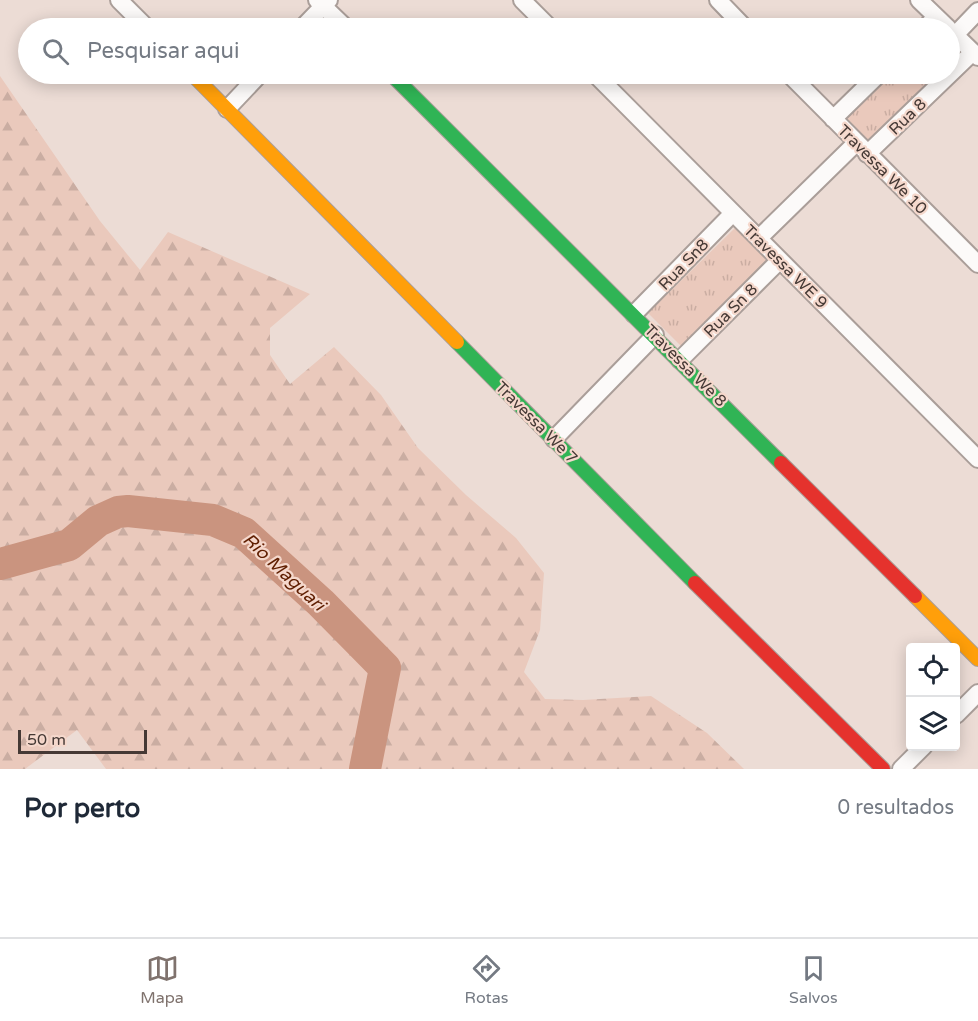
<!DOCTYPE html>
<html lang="pt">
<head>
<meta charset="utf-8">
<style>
  :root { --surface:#fff; --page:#f6f6f7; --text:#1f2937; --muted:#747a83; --line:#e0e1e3; --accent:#7f726d }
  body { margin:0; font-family:"Varela Round",sans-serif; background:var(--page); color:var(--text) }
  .controls { position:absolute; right:18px; bottom:18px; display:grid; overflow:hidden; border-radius:6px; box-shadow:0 3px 15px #0003 }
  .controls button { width:54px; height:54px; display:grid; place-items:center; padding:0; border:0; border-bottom:2px solid var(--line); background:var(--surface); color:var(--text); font:30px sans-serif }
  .scale { position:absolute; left:18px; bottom:15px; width:129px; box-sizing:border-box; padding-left:6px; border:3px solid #453935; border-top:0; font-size:16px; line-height:21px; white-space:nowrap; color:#453935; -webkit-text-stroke:4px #f5d8cc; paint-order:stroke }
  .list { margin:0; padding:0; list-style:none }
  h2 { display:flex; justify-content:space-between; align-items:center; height:78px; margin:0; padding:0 24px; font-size:26px }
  h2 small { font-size:20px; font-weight:400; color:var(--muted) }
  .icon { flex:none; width:33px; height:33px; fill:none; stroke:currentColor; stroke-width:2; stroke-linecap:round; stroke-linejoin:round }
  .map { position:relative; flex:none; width:978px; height:769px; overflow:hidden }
  .search { position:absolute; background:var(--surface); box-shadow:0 3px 15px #0003; left:18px; right:18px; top:18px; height:66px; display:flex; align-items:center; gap:15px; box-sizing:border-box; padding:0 21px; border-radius:33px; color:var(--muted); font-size:22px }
  .sheet { height:168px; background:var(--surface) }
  nav { display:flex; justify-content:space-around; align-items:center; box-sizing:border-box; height:84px; border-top:2px solid var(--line); background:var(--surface); font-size:16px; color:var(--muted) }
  nav a { display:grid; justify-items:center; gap:3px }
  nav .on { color:var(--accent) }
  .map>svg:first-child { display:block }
  .forest { fill:url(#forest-firs) }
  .park { fill:url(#park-tufts) }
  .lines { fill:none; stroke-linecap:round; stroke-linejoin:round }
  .river { stroke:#ca947f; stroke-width:32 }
  .street-casing { stroke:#aa9e99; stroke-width:20 }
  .fast-casing { stroke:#aa9e99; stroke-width:16 }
  .slow-casing { stroke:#aa9e99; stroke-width:16 }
  .jam-casing { stroke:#aa9e99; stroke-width:16 }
  .street { stroke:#fcfaf9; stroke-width:16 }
  .fast { stroke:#30b455; stroke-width:14 }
  .slow { stroke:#ff9f0a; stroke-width:14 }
  .jam { stroke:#e5322d; stroke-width:14 }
  .labels { text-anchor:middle; stroke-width:4.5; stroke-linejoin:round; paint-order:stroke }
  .street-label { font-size:16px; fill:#453935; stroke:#f5d8cc }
  .water-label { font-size:18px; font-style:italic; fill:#5f1e00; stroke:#f5d8cc }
</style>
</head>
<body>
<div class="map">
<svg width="978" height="769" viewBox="0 0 978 769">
  <defs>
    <pattern id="forest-firs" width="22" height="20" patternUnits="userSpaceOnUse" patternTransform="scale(1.5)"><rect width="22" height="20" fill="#eac9bc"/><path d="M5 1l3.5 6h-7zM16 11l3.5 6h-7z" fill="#caada2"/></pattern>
    <pattern id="park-tufts" width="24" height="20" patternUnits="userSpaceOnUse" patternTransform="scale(1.5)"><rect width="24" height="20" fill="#eac9bc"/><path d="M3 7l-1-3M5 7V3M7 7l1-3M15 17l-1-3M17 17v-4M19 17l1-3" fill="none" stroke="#caada2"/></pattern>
  </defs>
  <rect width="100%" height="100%" fill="#ecdcd5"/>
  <path class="forest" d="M0,76L100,221L140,270L168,232L310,294L270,328V355L290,384L334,347L381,395L418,448L466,495L516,538L544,573L540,630L524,672L545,699L583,700L651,696L707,733L744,769H106L77,730L25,769H0Z"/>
  <path class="park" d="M888,74H941L867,145L842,118Z
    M736,227L769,260L681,346L648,313Z"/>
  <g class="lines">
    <path class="river" d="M0,564L69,545L98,521L118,512L128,511L213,520L244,533L321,603L385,668L365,769"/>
    <defs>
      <path id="street" d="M119,0L147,28
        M317,0L346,28
        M522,0L550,28
        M718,0L745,28
        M919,0L948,28
        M302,28L329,0
        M925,28L936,17
        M950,30L978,57
        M955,35L978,11
        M595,74L978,459
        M789,74L978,264
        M227,109L260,74
        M833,119L879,74
        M867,154L973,52
        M759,238L856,143
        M634,314L733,213
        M680,360L780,260
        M554,439L655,335
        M956,715L978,693
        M901,769L924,746"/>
      <path id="fast" d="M391,74L781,463
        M457,342L695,583"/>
      <path id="slow" d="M192,74L457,342
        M915,596L978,659"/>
      <path id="jam" d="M781,463L915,596
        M695,583L883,769"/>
    </defs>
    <use href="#street" class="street-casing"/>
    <use href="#fast" class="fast-casing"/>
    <use href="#slow" class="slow-casing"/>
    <use href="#jam" class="jam-casing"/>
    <use href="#street" class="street"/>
    <use href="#fast" class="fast"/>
    <use href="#slow" class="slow"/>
    <use href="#jam" class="jam"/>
  </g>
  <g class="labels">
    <g class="street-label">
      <text transform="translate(907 116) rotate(-44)" y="6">Rua 8</text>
      <text transform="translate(883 169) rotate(45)" y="6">Travessa We 10</text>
      <text transform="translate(683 264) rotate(-46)" y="6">Rua Sn8</text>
      <text transform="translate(786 266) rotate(45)" y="6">Travessa WE 9</text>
      <text transform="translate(730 310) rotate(-45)" y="6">Rua Sn 8</text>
      <text transform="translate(686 365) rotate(45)" y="6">Travessa We 8</text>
      <text transform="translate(537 422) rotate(45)" y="6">Travessa We 7</text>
    </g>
    <g class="water-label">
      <text transform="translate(284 572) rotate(43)" y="6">Rio Maguari</text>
    </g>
  </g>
</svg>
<div class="controls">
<button><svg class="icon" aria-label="locate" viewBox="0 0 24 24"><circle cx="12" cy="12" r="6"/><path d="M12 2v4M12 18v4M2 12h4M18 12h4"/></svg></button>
<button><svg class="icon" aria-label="layers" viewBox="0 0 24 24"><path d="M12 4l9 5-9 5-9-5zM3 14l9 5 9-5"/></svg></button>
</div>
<div class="scale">50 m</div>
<div class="search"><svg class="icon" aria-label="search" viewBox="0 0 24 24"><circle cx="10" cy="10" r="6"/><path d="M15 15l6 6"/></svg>Pesquisar aqui</div>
</div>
<section class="sheet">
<h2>Por perto<small>0 resultados</small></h2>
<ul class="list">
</ul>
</section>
<nav>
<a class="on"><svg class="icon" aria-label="map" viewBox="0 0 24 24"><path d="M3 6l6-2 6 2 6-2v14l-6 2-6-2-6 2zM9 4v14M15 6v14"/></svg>Mapa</a>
<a><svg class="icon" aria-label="directions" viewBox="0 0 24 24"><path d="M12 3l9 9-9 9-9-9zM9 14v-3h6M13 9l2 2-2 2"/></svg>Rotas</a>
<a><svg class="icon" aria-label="saved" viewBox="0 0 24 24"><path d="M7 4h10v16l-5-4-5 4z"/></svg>Salvos</a>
</nav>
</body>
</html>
